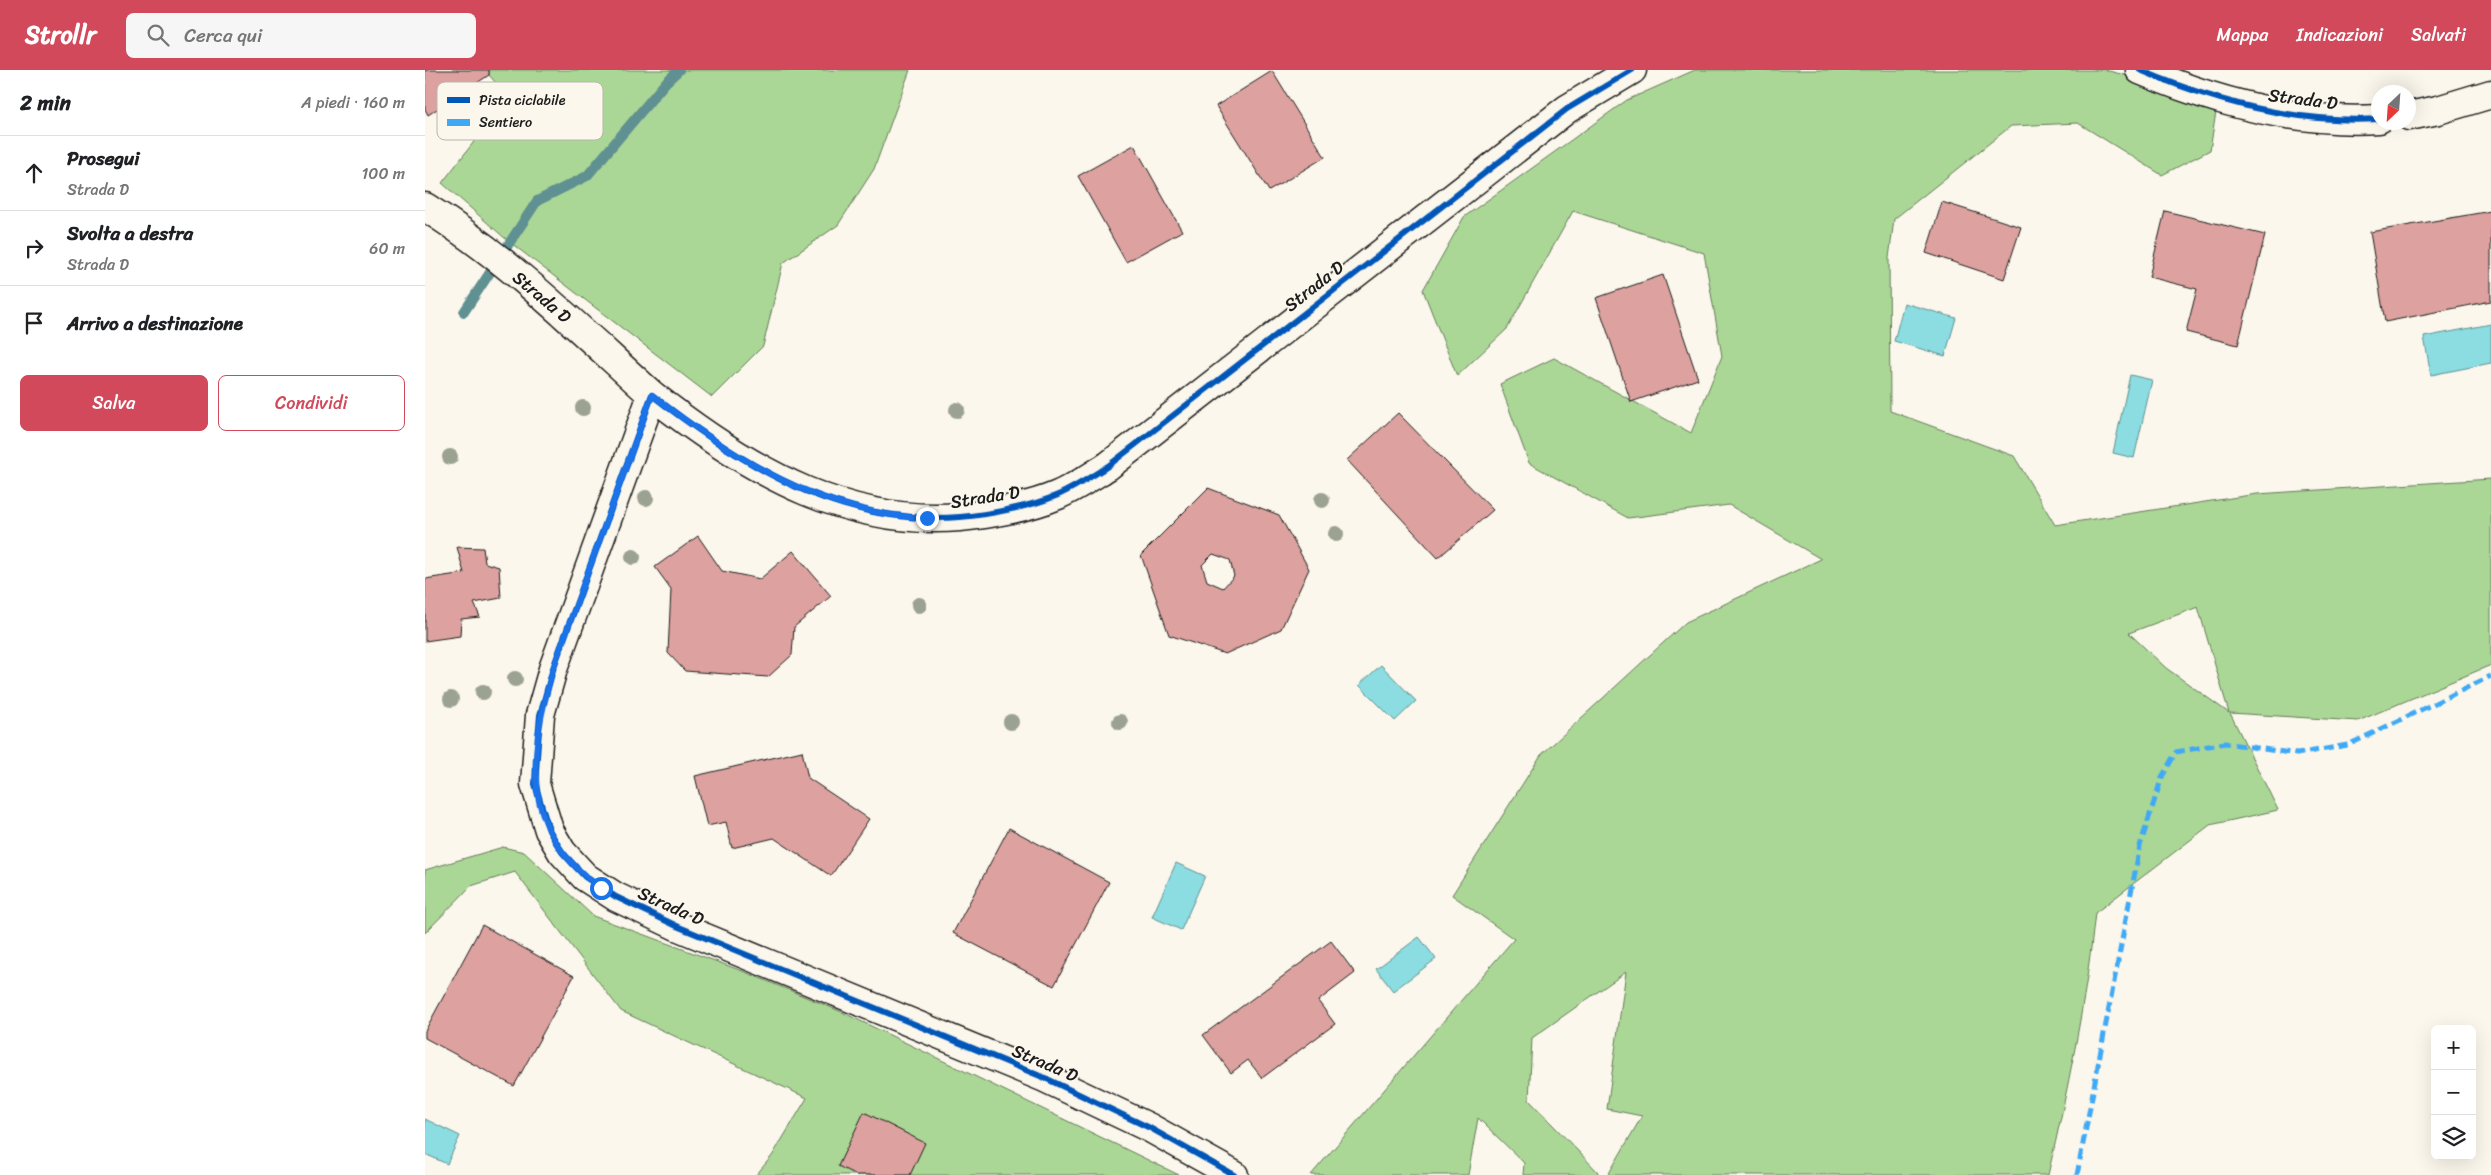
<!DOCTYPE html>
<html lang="it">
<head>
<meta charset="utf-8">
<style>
  :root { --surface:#fff; --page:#f6f6f6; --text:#202124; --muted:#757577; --line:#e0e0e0; --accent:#d1495b }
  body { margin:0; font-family:Sriracha,sans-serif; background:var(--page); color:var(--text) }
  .controls { position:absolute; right:15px; bottom:15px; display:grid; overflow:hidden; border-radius:8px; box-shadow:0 5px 20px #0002 }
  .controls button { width:45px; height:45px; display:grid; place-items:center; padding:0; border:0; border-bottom:1px solid var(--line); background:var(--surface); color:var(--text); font:25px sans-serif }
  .compass { position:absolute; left:1946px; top:15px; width:45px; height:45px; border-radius:50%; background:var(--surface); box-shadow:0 5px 20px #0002; rotate:205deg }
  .stop { position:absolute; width:15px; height:15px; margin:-11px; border:4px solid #1a73e8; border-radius:50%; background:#fff }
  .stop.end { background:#1a73e8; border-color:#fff; box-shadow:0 1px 5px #0008 }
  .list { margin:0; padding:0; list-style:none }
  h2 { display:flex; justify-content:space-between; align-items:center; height:65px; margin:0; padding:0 20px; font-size:21px }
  h2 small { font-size:16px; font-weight:400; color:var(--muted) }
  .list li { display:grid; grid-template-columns:32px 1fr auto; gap:15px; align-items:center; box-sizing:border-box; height:75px; padding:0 20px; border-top:1px solid var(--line) }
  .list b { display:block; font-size:19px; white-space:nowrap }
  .list p { margin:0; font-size:16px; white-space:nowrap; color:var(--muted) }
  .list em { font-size:16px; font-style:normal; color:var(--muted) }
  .actions { display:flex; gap:10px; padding:15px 20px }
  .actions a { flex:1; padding:11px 0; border:1px solid var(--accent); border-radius:8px; text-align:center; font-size:18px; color:var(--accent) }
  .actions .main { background:var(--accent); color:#fff }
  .icon { flex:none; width:28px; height:28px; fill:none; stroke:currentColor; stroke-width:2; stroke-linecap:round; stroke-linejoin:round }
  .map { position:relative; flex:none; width:2066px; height:1105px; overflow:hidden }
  header { display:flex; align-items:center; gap:30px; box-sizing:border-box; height:70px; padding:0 25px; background:var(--accent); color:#fff }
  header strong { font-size:24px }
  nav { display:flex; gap:28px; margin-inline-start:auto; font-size:18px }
  .search { width:350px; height:45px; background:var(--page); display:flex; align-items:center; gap:12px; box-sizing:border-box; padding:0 18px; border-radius:8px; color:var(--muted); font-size:19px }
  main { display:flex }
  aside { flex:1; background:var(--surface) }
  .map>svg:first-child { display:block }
  .green { fill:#abd796; stroke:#647a59; fill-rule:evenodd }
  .water { fill:#8bdde1; stroke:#5f9092 }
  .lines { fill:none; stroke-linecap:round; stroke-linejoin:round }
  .stream { stroke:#5f9092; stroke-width:10 }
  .building { fill:#dda29f; stroke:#1c1c1c; fill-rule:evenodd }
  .minor-casing { stroke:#1c1c1c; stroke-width:31 }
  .minor { stroke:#fbf7ec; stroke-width:28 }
  .quiet { stroke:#3fa9f5; stroke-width:5; stroke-dasharray:10 5; stroke-linecap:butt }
  .cycleway-casing { stroke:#fbf7ec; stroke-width:9 }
  .cycleway { stroke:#0057b8; stroke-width:6 }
  .tree { fill:#9ca291 }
  .route { stroke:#1a73e8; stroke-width:6 }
  .labels { text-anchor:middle; stroke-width:4; stroke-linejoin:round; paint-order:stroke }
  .street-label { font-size:18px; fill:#1c1c1c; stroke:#fbf7ec }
  .key { fill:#fbf7ec; stroke:#b8b5ae; stroke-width:1 }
  .key-label { font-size:14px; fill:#1c1c1c }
</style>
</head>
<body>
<header>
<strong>Strollr</strong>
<div class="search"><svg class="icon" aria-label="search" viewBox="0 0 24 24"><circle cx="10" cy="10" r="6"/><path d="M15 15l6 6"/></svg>Cerca qui</div>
<nav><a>Mappa</a><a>Indicazioni</a><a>Salvati</a></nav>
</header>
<main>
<aside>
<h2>2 min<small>A piedi · 160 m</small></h2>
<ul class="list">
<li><svg class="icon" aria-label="ahead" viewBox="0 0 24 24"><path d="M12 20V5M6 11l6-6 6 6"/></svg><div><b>Prosegui</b><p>Strada D</p></div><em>100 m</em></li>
<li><svg class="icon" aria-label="right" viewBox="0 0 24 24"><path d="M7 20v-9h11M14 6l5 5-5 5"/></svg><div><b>Svolta a destra</b><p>Strada D</p></div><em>60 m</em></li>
<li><svg class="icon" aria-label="arrive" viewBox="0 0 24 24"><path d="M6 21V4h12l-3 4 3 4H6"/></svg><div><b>Arrivo a destinazione</b></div></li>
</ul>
<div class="actions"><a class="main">Salva</a><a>Condividi</a></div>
</aside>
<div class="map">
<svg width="2066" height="1105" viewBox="0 0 2066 1105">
  <rect width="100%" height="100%" fill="#fbf7ec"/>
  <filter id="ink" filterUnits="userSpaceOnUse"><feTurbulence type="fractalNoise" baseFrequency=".02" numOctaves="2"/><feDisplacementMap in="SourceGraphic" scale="10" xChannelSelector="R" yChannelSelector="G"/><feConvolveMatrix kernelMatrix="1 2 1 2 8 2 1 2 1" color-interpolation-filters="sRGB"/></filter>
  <g filter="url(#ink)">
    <path class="green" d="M64,0H485L449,99L413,155L358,193L338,276L287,327L82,170L17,113L48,73L77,20L64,5Z
      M1270,0H1680L1793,29L1785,80L1737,105L1653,53L1586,56L1469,149L1464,188L1465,341L1589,386L1630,455L1832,424L2066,409V595L1933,651L1805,643L1853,740L1785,755L1670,843C1661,932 1643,1018 1623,1105H1183L1217,1046L1182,1039L1201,902L1107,968L1104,1030L1173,1102L1172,1105H1098L1099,1093L1053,1048L1043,1105H886L1089,869L1027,825L1116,685L1261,552L1396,489L1304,435L1203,448L1104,393L1075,314L1129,288L1266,363L1297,286L1279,183L1148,141L1082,259L1032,306L998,220L1039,147L1202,30ZM1773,537L1804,643L1741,598L1704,563Z
      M78,777L99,782L168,846L320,902L417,942L754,1105H331L347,1086L382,1028L196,941L90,802L46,816L0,863V800Z"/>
    <path class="water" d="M1479,233L1531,248L1520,286L1469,271Z
      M2066,254V293L2006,305L1999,267Z
      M1705,305L1727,310L1709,388L1688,383Z
      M956,595L991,631L970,651L934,615Z
      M751,793L780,806L756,860L727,847Z
      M994,867L1011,889L968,921L951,899Z
      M0,1049L35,1066L22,1094L0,1084Z"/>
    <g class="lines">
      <path class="stream" d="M39,242L112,131L162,106L241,12L254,0"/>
    </g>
    <path class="building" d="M0,0H64V5L3,45L0,39Z
      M847,1L900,87L844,121L791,36Z
      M709,75L757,161L701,192L653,106Z
      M1517,132L1596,157L1579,209L1501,183Z
      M1740,141L1840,165L1813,275L1761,262L1772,219L1724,207Z
      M2066,141V231L1960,252L1945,162Z
      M1238,205L1273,309L1206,332L1171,228Z
      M973,343L1068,440L1013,488L922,390Z
      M783,418L854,445L884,499L856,559L800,584L744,565L716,485ZM788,484L805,490L809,506L798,518L782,511L777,495Z
      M273,466L297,501L335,509L368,481L406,526L369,557L367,585L343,607L260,601L243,583L246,519L230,497Z
      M32,477L58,478L60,493L74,497L76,528L49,533L55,547L36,549L35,566L0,571V509L39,503Z
      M377,681L383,708L444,749L406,806L349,768L307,778L301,752L282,756L270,706Z
      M584,758L684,812L629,916L528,863Z
      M57,855L149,906L89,1016L0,968V961Z
      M906,871L930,903L893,931L910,954L837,1008L823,990L806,1003L778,965Z
      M439,1042L500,1073L485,1105H431L413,1096Z"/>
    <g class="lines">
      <defs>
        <path id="minor" d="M1715,0C1790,32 1871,54 1954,49
          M1984,46L2013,40L2066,24
          M0,137C84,189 154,259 227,325
          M809,1105L725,1058L620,1008L254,857L191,827L160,807L137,782L124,760L110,714L115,645L128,599L227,325C325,402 430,465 560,444C585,440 610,435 633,425C651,417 667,406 683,396L1142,39L1207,0"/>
      </defs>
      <use href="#minor" class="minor-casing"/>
      <use href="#minor" class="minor"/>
      <path class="quiet" d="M1652,1105L1715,776L1737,707L1751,682L1800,673L1872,684L1923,675L2066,606"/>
      <defs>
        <path id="cycleway" d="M1715,0C1790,32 1871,54 1954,49
          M809,1105L725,1058L620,1008L254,857L191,827L160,807L137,782L124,760L110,714L115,645L128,599L227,325C325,402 430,465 560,444C585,440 610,435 633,425C651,417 667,406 683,396L1142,39L1207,0"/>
      </defs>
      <use href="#cycleway" class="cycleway-casing"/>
      <use href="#cycleway" class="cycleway"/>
    </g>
    <g class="tree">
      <circle cx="158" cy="338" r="8"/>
      <circle cx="532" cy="340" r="8"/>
      <circle cx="25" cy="387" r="8"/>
      <circle cx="221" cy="428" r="8"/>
      <circle cx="897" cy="430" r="8"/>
      <circle cx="911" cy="464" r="8"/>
      <circle cx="208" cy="487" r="8"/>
      <circle cx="494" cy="535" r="8"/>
      <circle cx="90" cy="609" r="8"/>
      <circle cx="58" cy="622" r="8"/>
      <circle cx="26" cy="629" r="8"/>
      <circle cx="586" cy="652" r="8"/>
      <circle cx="695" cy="652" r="8"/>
    </g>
  </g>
  <g class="lines" filter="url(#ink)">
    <path class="route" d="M176,818C93,760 104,685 128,599L227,325C308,388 396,445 502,448"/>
  </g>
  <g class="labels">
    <g class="street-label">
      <text transform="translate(1878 29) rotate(7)" y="6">Strada D</text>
      <text transform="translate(889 216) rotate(-38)" y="6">Strada D</text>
      <text transform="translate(117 227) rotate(40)" y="6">Strada D</text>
      <text transform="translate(560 427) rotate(-9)" y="6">Strada D</text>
      <text transform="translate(246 836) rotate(24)" y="6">Strada D</text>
      <text transform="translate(620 993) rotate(23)" y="6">Strada D</text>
    </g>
  </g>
  <rect x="12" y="12" width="166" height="58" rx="8" class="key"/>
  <rect x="22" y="27" width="23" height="6" fill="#0057b8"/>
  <rect x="22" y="49" width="23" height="7" fill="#3fa9f5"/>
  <g class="key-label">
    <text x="54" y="35">Pista ciclabile</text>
    <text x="54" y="57">Sentiero</text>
  </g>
</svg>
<div class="controls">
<button>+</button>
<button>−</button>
<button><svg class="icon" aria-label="layers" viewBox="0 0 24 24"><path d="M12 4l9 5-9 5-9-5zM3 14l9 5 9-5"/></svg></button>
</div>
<svg class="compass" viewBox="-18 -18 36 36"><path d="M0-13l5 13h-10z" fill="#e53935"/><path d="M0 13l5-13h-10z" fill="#757577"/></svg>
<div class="stop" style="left:176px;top:818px"></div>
<div class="stop end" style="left:502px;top:448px"></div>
</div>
</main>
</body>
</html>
